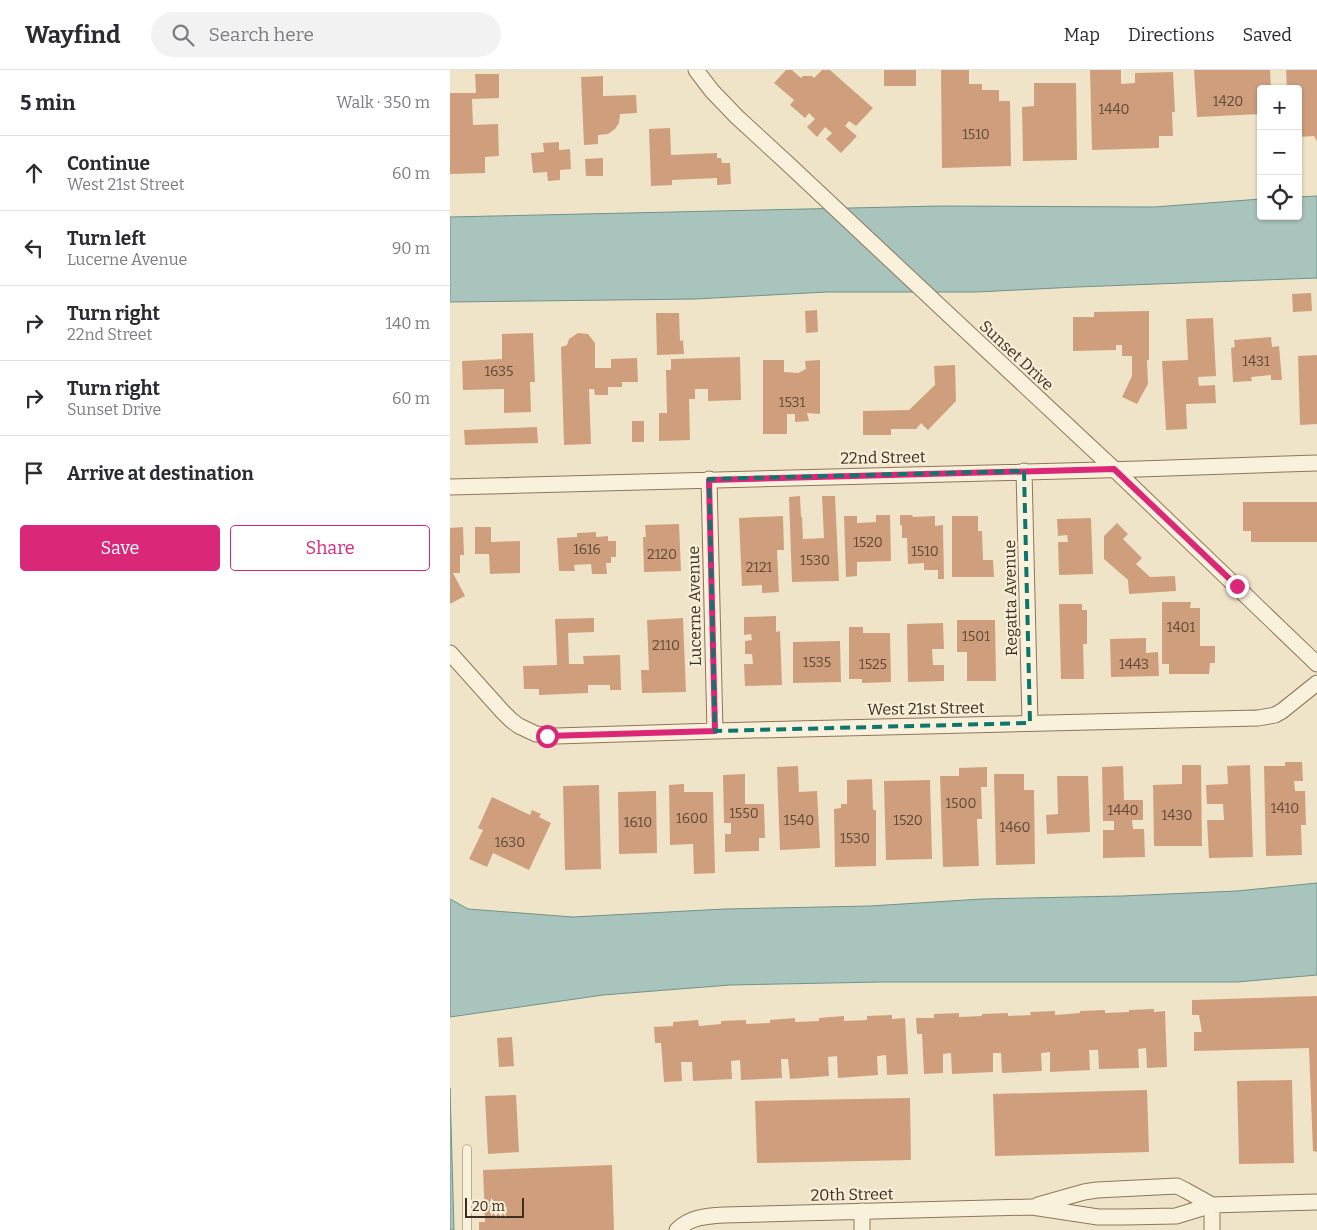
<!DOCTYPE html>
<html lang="en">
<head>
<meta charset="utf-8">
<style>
  :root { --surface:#fff; --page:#f2f2f3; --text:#2b2b33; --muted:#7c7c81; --line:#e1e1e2; --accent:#db2777 }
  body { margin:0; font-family:Bitter,serif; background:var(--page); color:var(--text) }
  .controls { position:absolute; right:15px; top:15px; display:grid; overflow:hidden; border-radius:5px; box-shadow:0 1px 4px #0004 }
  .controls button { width:45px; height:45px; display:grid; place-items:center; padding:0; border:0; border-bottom:1px solid var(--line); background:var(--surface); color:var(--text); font:25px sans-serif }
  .scale { position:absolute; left:15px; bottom:12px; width:59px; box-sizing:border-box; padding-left:5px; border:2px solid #3d2e20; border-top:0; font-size:14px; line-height:18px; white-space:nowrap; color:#3d2e20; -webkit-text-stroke:4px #f7eed8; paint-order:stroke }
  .stop { position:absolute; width:15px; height:15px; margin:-11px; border:4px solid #db2777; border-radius:50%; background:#fff }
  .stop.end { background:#db2777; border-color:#fff; box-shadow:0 1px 5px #0008 }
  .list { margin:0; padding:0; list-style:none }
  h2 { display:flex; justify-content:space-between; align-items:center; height:65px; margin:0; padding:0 20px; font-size:21px }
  h2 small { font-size:16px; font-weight:400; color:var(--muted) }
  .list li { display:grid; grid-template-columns:32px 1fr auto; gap:15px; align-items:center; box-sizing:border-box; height:75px; padding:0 20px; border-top:1px solid var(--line) }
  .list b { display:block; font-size:19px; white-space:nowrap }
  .list p { margin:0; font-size:16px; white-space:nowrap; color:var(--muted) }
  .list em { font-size:16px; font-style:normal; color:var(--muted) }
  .actions { display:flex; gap:10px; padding:15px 20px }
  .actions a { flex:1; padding:11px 0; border:1px solid var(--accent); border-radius:5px; text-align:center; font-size:18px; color:var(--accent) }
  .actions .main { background:var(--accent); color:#fff }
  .icon { flex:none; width:28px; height:28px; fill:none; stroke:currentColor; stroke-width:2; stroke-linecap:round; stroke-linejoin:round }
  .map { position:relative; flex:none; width:867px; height:1160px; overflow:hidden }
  header { display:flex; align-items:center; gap:30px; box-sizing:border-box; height:70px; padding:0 25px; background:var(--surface); border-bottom:1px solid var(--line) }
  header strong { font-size:24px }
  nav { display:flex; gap:28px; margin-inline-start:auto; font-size:18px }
  .search { width:350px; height:45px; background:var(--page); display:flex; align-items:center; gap:12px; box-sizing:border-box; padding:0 18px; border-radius:28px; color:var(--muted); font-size:19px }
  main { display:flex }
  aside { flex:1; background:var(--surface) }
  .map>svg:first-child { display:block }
  .water { fill:#a9c4bc; stroke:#6f938a }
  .building { fill:#cf9f7d }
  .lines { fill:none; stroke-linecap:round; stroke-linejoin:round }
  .lane-casing { stroke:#8d765c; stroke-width:9 }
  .street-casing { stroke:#8d765c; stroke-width:17 }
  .lane { stroke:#faf1dc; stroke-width:8 }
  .street { stroke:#faf1dc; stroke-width:15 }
  .route { stroke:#db2777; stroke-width:6 }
  .marked { fill:none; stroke:#0f766e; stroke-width:4; stroke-dasharray:10 6; stroke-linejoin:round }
  .labels { text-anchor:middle; stroke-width:4.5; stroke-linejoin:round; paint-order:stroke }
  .number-label { font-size:14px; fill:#624a37 }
  .street-label { font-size:16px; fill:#3d2e20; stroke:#f7eed8 }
</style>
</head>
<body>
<header>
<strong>Wayfind</strong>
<div class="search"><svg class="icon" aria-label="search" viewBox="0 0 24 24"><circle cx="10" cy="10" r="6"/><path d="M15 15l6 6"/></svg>Search here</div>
<nav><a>Map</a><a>Directions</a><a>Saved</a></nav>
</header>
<main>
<aside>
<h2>5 min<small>Walk · 350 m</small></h2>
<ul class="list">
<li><svg class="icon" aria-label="ahead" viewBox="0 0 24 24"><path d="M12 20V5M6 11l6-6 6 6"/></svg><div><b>Continue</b><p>West 21st Street</p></div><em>60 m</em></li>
<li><svg class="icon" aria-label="left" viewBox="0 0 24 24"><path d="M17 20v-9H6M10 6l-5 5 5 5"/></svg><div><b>Turn left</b><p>Lucerne Avenue</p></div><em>90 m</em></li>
<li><svg class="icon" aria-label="right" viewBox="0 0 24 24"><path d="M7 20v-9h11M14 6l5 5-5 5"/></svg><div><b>Turn right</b><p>22nd Street</p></div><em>140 m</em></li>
<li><svg class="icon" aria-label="right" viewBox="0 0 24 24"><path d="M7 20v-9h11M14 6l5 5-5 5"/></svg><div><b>Turn right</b><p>Sunset Drive</p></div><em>60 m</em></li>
<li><svg class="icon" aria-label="arrive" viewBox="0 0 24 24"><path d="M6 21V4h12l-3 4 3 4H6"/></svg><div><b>Arrive at destination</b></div></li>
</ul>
<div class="actions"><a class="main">Save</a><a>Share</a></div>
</aside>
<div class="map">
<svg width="867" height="1160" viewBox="0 0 867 1160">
  <rect width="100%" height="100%" fill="#f0e4c8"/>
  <path class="water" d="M867,126V208L626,217L527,222H377L245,229L0,232V147L490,136L704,137L811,129V146H848V127Z
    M867,813V905L787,912H430L280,915L153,925L0,947V829L18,839L123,847L275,839L420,836L532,829L672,826L787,821Z
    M0,1018L4,1160H0Z"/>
  <path class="building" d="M336,0H342L351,8L353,6H362L364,8L372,0H380L423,38L406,56L399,51L395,56L407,66L391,83L376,69L382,63L375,57L367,67L357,57L365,49L359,43L355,48L340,35L344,30L324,13Z
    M434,0H466V16H434Z
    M491,0H519V14H532V20H549V31H560L561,96L492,98Z
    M640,0H671V14L685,13V3L723,2L725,42H722L723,66H709V78L642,80Z
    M744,0H820L821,19H811V44L747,47Z
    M836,0H867V71L864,66L848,67V19H837Z
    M25,4H49V28L22,29L23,55L48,54L49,86L35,87V103L0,104V23H26Z
    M153,6V26L186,25L187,43L170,44L169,53L165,59L158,64L148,65V74L134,75L131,7Z
    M584,13H626L627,90L573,91L572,37L584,36Z
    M220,58L221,85L267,83V88H271L272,93H280L281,114L267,115V108L222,110V115L201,116L199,59Z
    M109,72V80L120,79L121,99L110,100V110L98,111L97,102L83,103L81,83L94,82L93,73Z
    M153,88V106H136L135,89Z
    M861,223L862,241L843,242L842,224Z
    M367,240L368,262L356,263L355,241Z
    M699,241V290H697L698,314L687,334L672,327L682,306V286H672V275H666V280L623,281V247H644V242Z
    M206,243H229L230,271L233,270L234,284L207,285Z
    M763,248L766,306L748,307L749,316L765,315L766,333L736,334L737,359L716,360L712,291L738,290L736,249Z
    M83,263L85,312H80L81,342L54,343V319L13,320L12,291L52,289V264Z
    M128,263L138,264L145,273V298H161V289L187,288L188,312H172V317H158V325H145L144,319H139L141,374L114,375L111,277L117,275L119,269Z
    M821,267L822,277L829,276L832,310H821V305L801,307L802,311L783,312L781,278L785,277L784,270Z
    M867,285V354L850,355L848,286Z
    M290,287L291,330L258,331V319H245V329H239L240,370L209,371V343H217L216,300H221V289Z
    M313,290H334V302L348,303L356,299L355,291L370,290V344L357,343L359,351L345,352V344H337V364H313Z
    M505,295L506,331L478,360L471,353L466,359H441V365H413V341L459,340L485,315L484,296Z
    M182,351H194V372H182Z
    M87,357L88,373L15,375L14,360Z
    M350,426L351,447H352L353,469L374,468L372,426H385L389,511L342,512L339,427Z
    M793,432H867V472H801V461H793Z
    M426,445H440L441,491L407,492V506L396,507L394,446H407V453L426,452Z
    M450,445H462L463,447L485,446V456L493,455L494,509H488V500H474V493L458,494L457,468H452V455H450Z
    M333,446L334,480H327L329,522L312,523V515L292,516L289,448Z
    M502,446H528V461H532L533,490H543L544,507H502Z
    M641,448L643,504L609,505L608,472H618L617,465L608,466L607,449Z
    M667,453L678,464L673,469L692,488L686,494L700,507L725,506L726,521L679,524L678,510L654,489V466Z
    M229,454L231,501L194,502L193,467H196L195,455Z
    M13,457L14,485H10V503H3L15,526L0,534V458Z
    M25,457H41V472L70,471V503L40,504L39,484H25Z
    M146,462V467L158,466V471H166V487H161V493H156L157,504H142L141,494L124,495L125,501H109L107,468L127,467V463Z
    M712,532H741L740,538H750V576H765V593H760L759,604H719V594H712Z
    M609,534H632V540H637V574H633L634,609H611Z
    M326,546V562L330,561L332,615L295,616L294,594H303L302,584H295V571L302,570L301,564L294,565V547Z
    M144,548V562L118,563L119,594H134L133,586L170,585L171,620H160V615H138V623L89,625V619H74L73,596L107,595L105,549Z
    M233,548L236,622L192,623L191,600H199L197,550Z
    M507,550H545L546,611H517V582H507Z
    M493,553L494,579H482L483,595H494V611L458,612L457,554Z
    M399,557H413V563H440L441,612L412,613V609H399Z
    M696,568V583L708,582L709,606L661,607L660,569Z
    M390,571L391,612L343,613V572Z
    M835,692H852L853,711H844L845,721H855L856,755H851L852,785L816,786L814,696H835Z
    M732,695H751L752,776H704L703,715L732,714Z
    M800,695L803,787L759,788L757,750H774L773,734H757L756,715L778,714L777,696Z
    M348,696L349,722L367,721L370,778L330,780L327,697Z
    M673,696L674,730H693V750H682L683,759H694L695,787L653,788V760H664V751H653L652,697Z
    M537,697V717H531L532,749H527L529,796L493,797L490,706H509V698Z
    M295,704V734H314L315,768H309V781L275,782V764H281V753H274L273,705Z
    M544,704H574V720H584L585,794L546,795Z
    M607,706H638L640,762L597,764L596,745L608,744Z
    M422,709L423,740H426V796L385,797L384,739L391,738V734H397V710Z
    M480,710L482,789L436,790L434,711Z
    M234,714V722H263L265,803L244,804L243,774L220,775L219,715Z
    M149,715L151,799L115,800L113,716Z
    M206,721L207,783L169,784L168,722Z
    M42,727L80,745L82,740L91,744L89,747L101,753L79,800L43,783L37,797L19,789L33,760L28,758Z
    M867,926V1082L863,1081L859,978L744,981V962H752L749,945H742V930Z
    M704,939V942L715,941L717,997L697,998L696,978L688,979L689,998L649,999L648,980H639L640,1000L600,1002V982L591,983L592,1001L552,1003L551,983H543V1002L502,1004L501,983L493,984V1003L474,1004L472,964H467L466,948H484V944L509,943V947L532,946V944L558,943V946L581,945L580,942L605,941V945L630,943V941L655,940V943L679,942V940Z
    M442,945V949L455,948L458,1004L437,1005L436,985L427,986L428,1005L388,1008L387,986L378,987L379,1006L340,1009L338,989H331L332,1008L291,1010L290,990L281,991L282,1009L243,1011L242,992H231L232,1011L214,1012L211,973H205L204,957L223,956V952L248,950L249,956L271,954V951L296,950V954L320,953V950L345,948V952L369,951V948L394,946V951L417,950V946Z
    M62,967L64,996L49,997L47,968Z
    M842,1010L844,1093L789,1094L787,1011Z
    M697,1020L699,1082L545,1086L543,1024Z
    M66,1025L69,1082L38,1084L35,1026Z
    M460,1028L461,1090L307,1093L305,1031Z
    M162,1095L164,1160H29V1152H35L33,1100Z"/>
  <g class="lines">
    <defs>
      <path id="lane" d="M17,1079V1160"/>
      <path id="street" d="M246,0L262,21L287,47L336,92L498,244L664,399L867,594
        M574,401L580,653
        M259,409L265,661
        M0,417L689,399L867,393
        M0,583L52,641L61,650L69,656L86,664L106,666L265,661L808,648L825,645L832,641L867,613
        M588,1135L634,1122L647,1120L727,1116L735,1120L762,1135
        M762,1135V1160
        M412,1141V1160
        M227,1160C240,1147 256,1146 274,1145L582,1137L648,1147H674L726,1146L762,1135L867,1132"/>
    </defs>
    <use href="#lane" class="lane-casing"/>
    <use href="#street" class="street-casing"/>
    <use href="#lane" class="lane"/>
    <use href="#street" class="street"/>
  </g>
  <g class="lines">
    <path class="route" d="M97,666L265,661L259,410L664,399L787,516"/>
  </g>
  <path class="marked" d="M574,401L580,653L265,661L259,409Z"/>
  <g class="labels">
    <g class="number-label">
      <text x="778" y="36">1420</text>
      <text x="664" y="44">1440</text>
      <text x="526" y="69">1510</text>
      <text x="806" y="296">1431</text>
      <text x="49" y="306">1635</text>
      <text x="342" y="337">1531</text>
      <text x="418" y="477">1520</text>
      <text x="137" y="484">1616</text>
      <text x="475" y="486">1510</text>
      <text x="212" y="489">2120</text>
      <text x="365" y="495">1530</text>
      <text x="309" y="502">2121</text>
      <text x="731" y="562">1401</text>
      <text x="526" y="571">1501</text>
      <text x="216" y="580">2110</text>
      <text x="367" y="597">1535</text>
      <text x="423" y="599">1525</text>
      <text x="684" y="599">1443</text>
      <text x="511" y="738">1500</text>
      <text x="835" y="743">1410</text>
      <text x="673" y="745">1440</text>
      <text x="294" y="748">1550</text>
      <text x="727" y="750">1430</text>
      <text x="242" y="753">1600</text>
      <text x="349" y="755">1540</text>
      <text x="458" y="755">1520</text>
      <text x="188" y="757">1610</text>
      <text x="565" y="762">1460</text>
      <text x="405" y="773">1530</text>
      <text x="60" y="777">1630</text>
    </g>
    <g class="street-label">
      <text transform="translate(567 285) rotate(43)" y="6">Sunset Drive</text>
      <text transform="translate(433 387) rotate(-1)" y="6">22nd Street</text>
      <text transform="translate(560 528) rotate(-91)" y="6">Regatta Avenue</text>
      <text transform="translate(244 536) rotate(-91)" y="6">Lucerne Avenue</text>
      <text transform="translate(476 638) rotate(-1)" y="6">West 21st Street</text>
      <text transform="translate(402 1124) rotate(-1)" y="6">20th Street</text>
    </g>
  </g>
</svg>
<div class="controls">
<button>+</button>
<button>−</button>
<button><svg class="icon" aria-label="locate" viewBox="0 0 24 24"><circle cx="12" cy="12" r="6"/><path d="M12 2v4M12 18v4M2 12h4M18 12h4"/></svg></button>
</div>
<div class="scale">20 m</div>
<div class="stop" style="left:97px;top:666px"></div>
<div class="stop end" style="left:787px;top:516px"></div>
</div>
</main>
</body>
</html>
